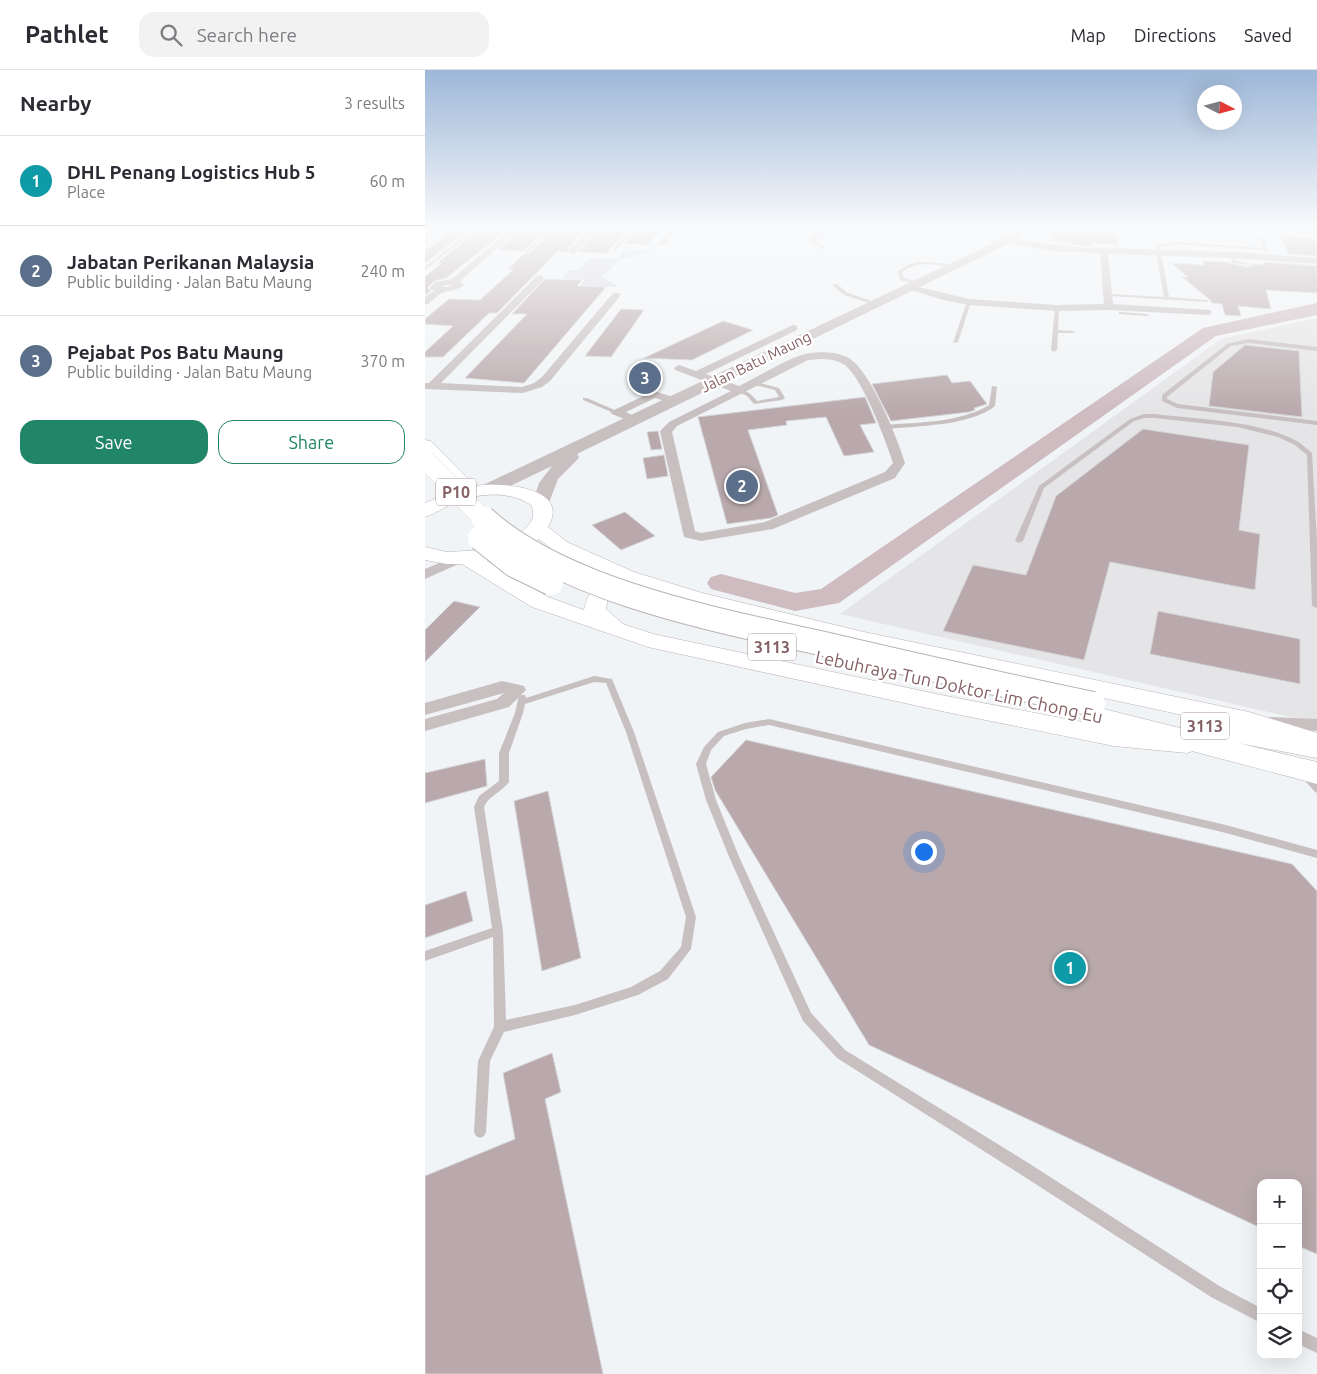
<!DOCTYPE html>
<html lang="en">
<head>
<meta charset="utf-8">
<style>
  :root { --surface:#fff; --page:#f2f2f3; --text:#2b2b33; --muted:#7c7c81; --line:#e1e1e2; --accent:#218567 }
  body { margin:0; font-family:Ubuntu,sans-serif; background:var(--page); color:var(--text) }
  .controls { position:absolute; right:15px; bottom:15px; display:grid; overflow:hidden; border-radius:10px; box-shadow:0 5px 20px #0002 }
  .controls button { width:45px; height:45px; display:grid; place-items:center; padding:0; border:0; border-bottom:1px solid var(--line); background:var(--surface); color:var(--text); font:25px sans-serif }
  .compass { position:absolute; left:772px; top:15px; width:45px; height:45px; border-radius:50%; background:var(--surface); box-shadow:0 5px 20px #0002; rotate:96deg }
  .you { position:absolute; left:498px; top:781px; width:18px; height:18px; margin:-12px; border:4px solid #fff; border-radius:50%; background:#1a73e8; box-shadow:0 0 0 8px #1a73e833 }
  .badge { display:grid; place-items:center; width:32px; height:32px; border-radius:50%; background:var(--accent); color:#fff; font-size:16px; font-weight:700 }
  .pin { position:absolute; translate:-50% -50%; border:2px solid #fff; box-shadow:0 1px 5px #0006 }
  .list { margin:0; padding:0; list-style:none }
  h2 { display:flex; justify-content:space-between; align-items:center; height:65px; margin:0; padding:0 20px; font-size:21px }
  h2 small { font-size:16px; font-weight:400; color:var(--muted) }
  .list li { display:grid; grid-template-columns:32px 1fr auto; gap:15px; align-items:center; box-sizing:border-box; height:90px; padding:0 20px; border-top:1px solid var(--line) }
  .list b { display:block; font-size:19px; white-space:nowrap }
  .list p { margin:0; font-size:16px; white-space:nowrap; color:var(--muted) }
  .list em { font-size:16px; font-style:normal; color:var(--muted) }
  .actions { display:flex; gap:10px; padding:15px 20px }
  .actions a { flex:1; padding:11px 0; border:1px solid var(--accent); border-radius:15px; text-align:center; font-size:18px; color:var(--accent) }
  .actions .main { background:var(--accent); color:#fff }
  .icon { flex:none; width:28px; height:28px; fill:none; stroke:currentColor; stroke-width:2; stroke-linecap:round; stroke-linejoin:round }
  .map { position:relative; flex:none; width:892px; height:1304px; overflow:hidden }
  header { display:flex; align-items:center; gap:30px; box-sizing:border-box; height:70px; padding:0 25px; background:var(--surface); border-bottom:1px solid var(--line) }
  header strong { font-size:24px }
  nav { display:flex; gap:28px; margin-inline-start:auto; font-size:18px }
  .search { width:350px; height:45px; background:var(--page); display:flex; align-items:center; gap:12px; box-sizing:border-box; padding:0 18px; border-radius:15px; color:var(--muted); font-size:19px }
  main { display:flex }
  aside { flex:1; background:var(--surface) }
  .map>svg:first-child { display:block }
  .built { fill:#e5e4e6 }
  .green { fill:#d7d7e2 }
  .lines { fill:none; stroke-linecap:round; stroke-linejoin:round }
  .river { fill:#cebcc1; fill-rule:evenodd }
  .building { fill:#b9a9ac; stroke:#d4d5d7 }
  .secondary-casing { stroke:#bdb1b3; stroke-width:1 }
  .trunk-casing { stroke:#bab2b3; stroke-width:1 }
  .service { fill:#c8bfc0; fill-rule:evenodd }
  .minor { fill:#c8bfc0; fill-rule:evenodd }
  .tertiary { fill:#c8bfc0; fill-rule:evenodd }
  .secondary { fill:#fff; fill-rule:evenodd }
  .trunk { fill:#fff; fill-rule:evenodd }
  .trunk-bridge-far1-casing { stroke:#bab2b3; stroke-width:19; stroke-linecap:butt }
  .trunk-bridge-casing { stroke:#bab2b3; stroke-width:26; stroke-linecap:butt }
  .trunk-bridge-far1 { stroke:#fff; stroke-width:19 }
  .trunk-bridge { stroke:#fff; stroke-width:24 }
  .labels { text-anchor:middle; stroke-width:5; stroke-linejoin:round; paint-order:stroke }
  .far-street-label { font-size:15px; fill:#856166; stroke:#fff }
  .shield { fill:#fff; stroke:#aa9094; stroke-width:1 }
  .shield-label { font-size:16px; font-weight:bold; fill:#856166 }
  .street-label { font-size:18px; fill:#856166; stroke:#fff }
</style>
</head>
<body>
<header>
<strong>Pathlet</strong>
<div class="search"><svg class="icon" aria-label="search" viewBox="0 0 24 24"><circle cx="10" cy="10" r="6"/><path d="M15 15l6 6"/></svg>Search here</div>
<nav><a>Map</a><a>Directions</a><a>Saved</a></nav>
</header>
<main>
<aside>
<h2>Nearby<small>3 results</small></h2>
<ul class="list">
<li><span class="badge" style="background:#0f9aa8">1</span><div><b>DHL Penang Logistics Hub 5</b><p>Place</p></div><em>60 m</em></li>
<li><span class="badge" style="background:#5c6f8a">2</span><div><b>Jabatan Perikanan Malaysia</b><p>Public building · Jalan Batu Maung</p></div><em>240 m</em></li>
<li><span class="badge" style="background:#5c6f8a">3</span><div><b>Pejabat Pos Batu Maung</b><p>Public building · Jalan Batu Maung</p></div><em>370 m</em></li>
</ul>
<div class="actions"><a class="main">Save</a><a>Share</a></div>
</aside>
<div class="map">
<svg width="892" height="1304" viewBox="0 0 892 1304">
  <rect width="100%" height="100%" fill="#f1f4f6"/>
  <path class="built" d="M892,248V653L415,544L796,269Z"/>
  <path class="green" d="M200,179L230,180L195,190L177,207L194,217L155,216L160,209L137,208L145,200H153L165,188L192,189Z"/>
  <g class="lines">
    <path class="river" d="M892,233V245L791,266L414,533L370,541L286,519L282,513L286,507L296,504L370,523L396,519L778,258Z"/>
  </g>
  <path class="building" d="M30,159H44L0,193V181Z
    M54,159H83L21,208L9,211L2,218L6,221L0,225V207L17,193H12Z
    M97,159H122L98,181L74,180Z
    M131,159H161L143,178L142,182L133,181L72,243H64L18,287H0V282L28,256L0,254V249L24,229L55,230L88,200L83,199L99,184H103Z
    M175,159H203L181,183L153,182Z
    M212,159H236L222,175L199,174Z
    M627,159H691L693,175L667,173V176L648,175V172L626,171Z
    M856,166L889,168L892,174V186L863,184Z
    M778,191L799,192L824,197L828,194L839,195L838,192L892,196V223L841,220L846,239L813,236L816,246L800,245L797,234L787,233L784,229L757,207H763L746,193L779,195Z
    M120,209L157,210L152,216L181,217L99,313L40,308L102,244H87Z
    M196,239L219,240L186,287L160,286Z
    M298,251L328,260L267,290L219,288Z
    M820,275L874,281L877,347L784,336L788,302Z
    M522,305L527,313L545,311L562,334L549,338L550,340L544,342L466,351L447,314Z
    M440,327L451,353L435,355L449,382L419,386L401,347L361,351L362,355L323,360L353,445L346,448L302,454L273,347Z
    M718,359L824,375L814,460L835,464L830,520L685,492L659,590L518,561L548,495L601,505L631,426Z
    M233,361L237,379L226,380L222,362Z
    M239,385L243,406L222,409L218,388Z
    M200,442L230,466L196,480L167,455Z
    M29,531L55,537L0,592V560Z
    M733,541L875,569V614L725,584Z
    M321,670L867,794L892,821V1184L873,1176V1113H836V1158L444,975L290,720L286,707Z
    M60,689L62,716L0,733V703Z
    M123,721L156,888L117,901L89,731Z
    M41,821L48,851L0,868V835Z
    M127,983L136,1022L120,1029L178,1304H0V1106L90,1069L78,1003Z"/>
  <g class="lines">
    <defs>
      <path id="secondary" d="M0,370L6,371L50,416C74,412 147,416 123,457L142,472L209,502L277,523L439,562L824,642L892,663V679L822,659L439,576L262,533L210,516L208,518L197,520L183,528L181,539L198,554L228,564L521,626L689,658L762,665L771,668L775,674L771,680L762,683L689,676L521,642L223,577L107,537L37,494H22L0,490V477L22,482L59,480L66,482L69,486L66,490L62,491L123,527L159,540C163,521 170,513 190,508L128,480L114,469C107,475 102,476 93,474L90,470C98,458 114,452 106,435C84,420 52,423 29,433C19,437 10,444 0,447V433L33,419L0,385Z"/>
      <path id="trunk" d="M667,636L779,664L775,658L779,651L789,648L892,668V688L813,673L892,692V714L657,652L653,645L657,638Z"/>
    </defs>
    <use href="#secondary" class="secondary-casing"/>
    <use href="#trunk" class="trunk-casing"/>
    <path class="service" d="M47,159H52L0,200V197Z
      M125,159H129L102,183H100V181Z
      M206,159H210L190,181H188V179Z
      M283,159H287L284,162L282,161Z
      M408,159H414L390,168V171L400,177V179H398L386,172L387,166Z
      M442,159H447L443,162H441Z
      M487,159L521,162L560,159L521,164Z
      M836,167L838,168L843,183H841L839,180L751,174L735,177L744,227L781,230H783V232L685,226L683,225L685,224L739,227L730,178L732,175L751,172L838,178L834,168Z
      M808,184L810,185L811,191L826,194L824,195L807,193L806,185Z
      M494,192L515,193L531,197L529,198C511,194 493,191 477,202L479,208L496,213V215L475,210L473,201L485,194Z
      M408,214H412L423,223L455,234L451,235L419,225L408,216Z
      M542,231L546,232L533,272L528,273Z
      M632,237L634,238L633,260L648,261L650,262L648,263H633L632,280L629,282L626,280L630,238Z
      M696,242L722,244L724,245L722,246L694,244V242Z
      M823,269L892,277V281L823,273L806,276L742,327V329L753,334L892,351V355L752,338L737,331V325L802,274Z
      M328,311L354,318L360,328L357,330L329,334L322,326L312,321V319C321,319 327,325 332,331L354,327L350,320L326,314V312Z
      M567,316L572,317L570,336C546,356 491,356 460,359L457,357L460,355C494,352 534,353 564,335Z
      M158,328H162L194,342L189,343L158,330Z
      M730,344C771,349 841,351 875,373C879,376 883,380 887,383L892,472V538L887,536L882,385L870,375L853,367L812,357L730,348H720L709,351L619,418L598,471L594,473L590,471L614,416L705,349L719,344Z
      M169,606L187,609L209,662L271,847L266,879L243,909L213,925L150,945L79,962L65,991L61,1062L59,1066L55,1068L51,1066L49,1062L53,991L69,957L68,867L0,891V881L67,858L49,737L54,726L74,711V683L90,643L94,625H100L101,628ZM169,612L181,613L201,662L261,847L256,877L235,901L206,917L150,935L81,950L78,861L59,737C63,726 77,722 84,712V683L98,643L100,634Z
      M344,649L801,755L892,780V788L801,763L344,655L321,659L299,666L286,680L281,694L291,730L315,789L386,943L420,980L605,1094L796,1217L836,1238V1253L786,1227L595,1104L412,988L378,951L305,789L281,730L271,694L279,677L293,662L320,653Z
      M879,701L882,702L892,713V723L889,721L876,706L874,704L876,702Z
      M873,1259L892,1268V1283L873,1274Z"/>
    <path class="minor" d="M7,159H16L0,170V164Z
      M86,159H95L35,211L39,215C32,221 23,220 17,223C10,226 7,233 0,235V227L9,221L4,218L10,212L27,209ZM21,215H27L21,217L16,216Z
      M164,159H173L150,183H144V179Z
      M245,159H253L240,175H234L233,173Z
      M580,168L648,177L808,182L892,188V194L808,188L683,184L688,234L786,240V244L783,245L684,240L632,241L544,235L518,230L480,218L485,215L544,229L632,235L679,234L675,183L625,181L580,172Z
      M115,205L118,206V210L16,313L97,317L109,313L117,307L188,223H194L196,225L125,311L117,317L98,323L0,319V313H4L112,206Z
      M368,255L372,256V260L281,304L314,316C331,308 363,288 380,284C394,281 417,281 428,291C448,308 472,367 480,393L470,408L348,459L276,471L259,467L235,361L244,352L306,321L250,300L249,298L254,295L271,301ZM395,289C404,289 414,290 421,296C439,312 460,369 468,393L460,402L340,452L276,463L270,461L247,362L252,356L383,290Z
      M229,321L254,329L256,331L250,334L230,328L201,342L217,350L215,352L211,354L187,344L185,342Z
      M33,485L38,486L40,489L38,492L0,509V499Z
      M77,611L99,616L101,620L84,637L0,661V649L72,629L79,623L0,645V633Z
      M842,647L892,649V661L836,657L833,653L836,649Z"/>
    <path class="tertiary" d="M594,159H606L587,172L152,384L154,387L152,390L133,409L122,438L116,439L110,438L107,434L114,413L127,396L68,424H56L54,420L56,416L579,168Z"/>
    <use href="#secondary" class="secondary"/>
    <use href="#trunk" class="trunk"/>
    <defs>
      <path id="trunk-bridge-far1" d="M0,389L59,450"/>
      <path id="trunk-bridge" d="M58,448C140,522 293,550 399,574C488,595 578,615 668,634
        M55,468L89,495L126,513"/>
    </defs>
    <use href="#trunk-bridge-far1" class="trunk-bridge-far1-casing"/>
    <use href="#trunk-bridge" class="trunk-bridge-casing"/>
    <use href="#trunk-bridge-far1" class="trunk-bridge-far1"/>
    <use href="#trunk-bridge" class="trunk-bridge"/>
  </g>
  <linearGradient id="sky" x2="0" y2="1"><stop stop-color="#9db7d8"/><stop offset="0.46" stop-color="#f9fafb"/><stop offset="1" stop-color="#f9fafb" stop-opacity="0"/></linearGradient>
  <rect width="892" height="342" fill="url(#sky)"/>
  <g class="labels">
    <g class="far-street-label">
      <text transform="translate(331 292) rotate(-26)" y="5">Jalan Batu Maung</text>
    </g>
    <g class="shield">
      <rect x="11" y="408.5" width="40" height="27" rx="4"/>
      <rect x="323" y="563.5" width="48" height="27" rx="4"/>
      <rect x="756" y="642.5" width="48" height="27" rx="4"/>
    </g>
    <g class="shield-label">
      <text x="31" y="428">P10</text>
      <text x="347" y="583">3113</text>
      <text x="780" y="662">3113</text>
    </g>
    <g class="street-label">
      <text transform="translate(534 617) rotate(12)" y="6">Lebuhraya Tun Doktor Lim Chong Eu</text>
    </g>
  </g>
</svg>
<div class="controls">
<button>+</button>
<button>−</button>
<button><svg class="icon" aria-label="locate" viewBox="0 0 24 24"><circle cx="12" cy="12" r="6"/><path d="M12 2v4M12 18v4M2 12h4M18 12h4"/></svg></button>
<button><svg class="icon" aria-label="layers" viewBox="0 0 24 24"><path d="M12 4l9 5-9 5-9-5zM3 14l9 5 9-5"/></svg></button>
</div>
<svg class="compass" viewBox="-18 -18 36 36"><path d="M0-13l5 13h-10z" fill="#e53935"/><path d="M0 13l5-13h-10z" fill="#7c7c81"/></svg>
<div class="you"></div>
<div class="pin badge" style="left:645px;top:898px;background:#0f9aa8">1</div>
<div class="pin badge" style="left:317px;top:416px;background:#5c6f8a">2</div>
<div class="pin badge" style="left:220px;top:308px;background:#5c6f8a">3</div>
</div>
</main>
</body>
</html>
